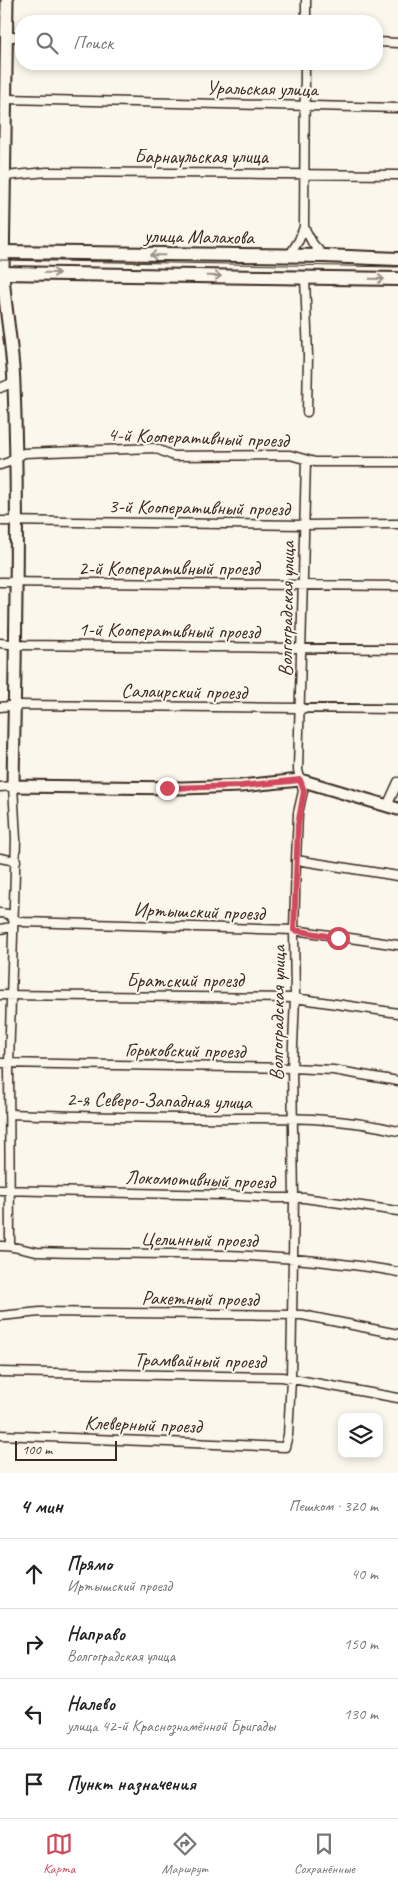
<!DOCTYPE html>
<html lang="ru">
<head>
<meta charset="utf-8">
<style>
  :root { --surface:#fff; --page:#f6f6f6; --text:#222; --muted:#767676; --line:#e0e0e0; --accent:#d1495b }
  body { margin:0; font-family:Caveat,sans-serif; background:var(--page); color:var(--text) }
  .controls { position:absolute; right:15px; bottom:15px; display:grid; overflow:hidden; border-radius:10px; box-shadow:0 2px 8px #0003 }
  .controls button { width:45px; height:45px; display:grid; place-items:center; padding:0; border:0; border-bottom:1px solid var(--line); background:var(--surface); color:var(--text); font:25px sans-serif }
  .scale { position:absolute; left:15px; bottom:12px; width:102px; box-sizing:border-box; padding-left:5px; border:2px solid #3b2a1e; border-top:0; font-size:14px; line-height:18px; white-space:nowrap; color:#3b2a1e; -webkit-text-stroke:4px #fbf7ec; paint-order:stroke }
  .stop { position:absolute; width:15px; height:15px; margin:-11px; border:4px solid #d1495b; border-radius:50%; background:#fff }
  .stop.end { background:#d1495b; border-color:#fff; box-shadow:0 1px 5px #0008 }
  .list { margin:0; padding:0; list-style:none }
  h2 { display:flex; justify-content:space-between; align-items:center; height:65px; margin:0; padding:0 20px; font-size:21px }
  h2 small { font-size:16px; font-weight:400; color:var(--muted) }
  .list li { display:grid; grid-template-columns:32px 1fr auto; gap:15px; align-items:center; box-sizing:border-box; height:70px; padding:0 20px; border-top:1px solid var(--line) }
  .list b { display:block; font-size:19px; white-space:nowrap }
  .list p { margin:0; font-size:16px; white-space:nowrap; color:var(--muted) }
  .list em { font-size:16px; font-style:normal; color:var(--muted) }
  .icon { flex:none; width:28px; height:28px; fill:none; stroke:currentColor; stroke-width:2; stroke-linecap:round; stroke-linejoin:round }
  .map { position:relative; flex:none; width:398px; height:1473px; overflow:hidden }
  .search { position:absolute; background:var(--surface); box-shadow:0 2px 8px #0003; left:15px; right:15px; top:15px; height:55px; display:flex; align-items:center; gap:12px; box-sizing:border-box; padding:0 18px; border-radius:20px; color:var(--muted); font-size:19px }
  .sheet { height:345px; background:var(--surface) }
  nav { display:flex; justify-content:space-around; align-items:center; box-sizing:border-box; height:70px; border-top:1px solid var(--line); background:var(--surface); font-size:14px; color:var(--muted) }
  nav a { display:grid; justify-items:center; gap:2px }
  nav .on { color:var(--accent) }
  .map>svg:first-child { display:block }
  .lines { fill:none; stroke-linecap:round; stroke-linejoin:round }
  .street-casing { stroke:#3b2a1e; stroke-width:11 }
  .secondary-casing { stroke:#3b2a1e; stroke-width:15 }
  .primary-casing { stroke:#3b2a1e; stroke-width:16 }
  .street { stroke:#fbf7ec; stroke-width:8 }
  .secondary { stroke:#fbf7ec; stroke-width:11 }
  .primary { stroke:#fbf7ec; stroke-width:12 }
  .tram { stroke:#3b2a1e; stroke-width:1 }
  .oneway { stroke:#9b9085 }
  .route { stroke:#d1495b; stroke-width:6 }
  .labels { text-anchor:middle; stroke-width:4; stroke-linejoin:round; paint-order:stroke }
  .street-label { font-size:20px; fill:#3b2a1e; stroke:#fbf7ec }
</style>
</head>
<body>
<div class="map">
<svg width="398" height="1473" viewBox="0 0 398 1473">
  <rect width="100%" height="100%" fill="#fbf7ec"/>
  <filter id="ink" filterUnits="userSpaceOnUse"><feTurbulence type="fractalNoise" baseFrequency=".02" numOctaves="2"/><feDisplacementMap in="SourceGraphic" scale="10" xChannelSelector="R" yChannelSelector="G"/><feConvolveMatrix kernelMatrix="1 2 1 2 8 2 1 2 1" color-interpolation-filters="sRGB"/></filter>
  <g filter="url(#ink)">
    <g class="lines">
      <defs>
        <path id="street" d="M306,21V0
          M6,37H21
          M377,42L398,43
          M6,99L398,108
          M5,176L47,172L398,175
          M304,227L313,244L324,256
          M289,256L299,240L304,227L305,64
          M305,278L308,356L307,412
          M0,388L14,382
          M0,465L9,462L24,453L154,448L174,456L290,455L315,462H398
          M0,521L304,525L398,524
          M0,582L398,586
          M0,643L19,645L398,649
          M0,707L18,705L398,709
          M0,787L13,786L16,839L9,1064L10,1245
          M387,806L398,782
          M0,858L16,861
          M296,860L398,876
          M0,913L8,914L13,919L24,922L294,930L398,945
          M0,929L12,927
          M0,995L295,998L398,1013
          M0,1063L292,1068L333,1070L398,1081
          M9,1114C71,1116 133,1118 195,1118C263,1119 331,1114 398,1131
          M0,1190L221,1195L274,1198H304L398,1211
          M0,1246C12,1245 24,1250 37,1252C133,1255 230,1251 326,1262C350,1265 374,1267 398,1272
          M0,1316L40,1312L302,1315L398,1334
          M0,1372L282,1377L398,1398
          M0,1435L285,1447L288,1435L291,1379L294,1198L292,1068L295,998L294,930L296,860L298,813L303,791L298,770L306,460"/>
        <path id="secondary" d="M7,0L3,273C5,311 13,348 14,385C19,519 15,653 13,786L182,788L241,786L300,780L398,809"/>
        <path id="primary" d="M0,252L324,256L398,259
          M0,273L398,279"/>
      </defs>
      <use href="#street" class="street-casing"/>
      <use href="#secondary" class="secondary-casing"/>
      <use href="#primary" class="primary-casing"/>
      <use href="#street" class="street"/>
      <use href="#secondary" class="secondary"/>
      <use href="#primary" class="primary"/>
      <path class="tram" d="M0,260L398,267"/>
    </g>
    <defs><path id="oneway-shaft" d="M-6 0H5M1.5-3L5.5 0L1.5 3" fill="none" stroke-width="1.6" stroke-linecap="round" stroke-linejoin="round" transform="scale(1.25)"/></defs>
    <g class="oneway">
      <use href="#oneway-shaft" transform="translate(157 255) rotate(-179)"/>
      <use href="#oneway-shaft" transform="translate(52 273) rotate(1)"/>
      <use href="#oneway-shaft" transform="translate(214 276) rotate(1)"/>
      <use href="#oneway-shaft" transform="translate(377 279) rotate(1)"/>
    </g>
  </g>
  <g class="lines" filter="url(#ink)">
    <path class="route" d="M167,788L241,786L300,780L304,791L298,825L294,930L338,938"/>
  </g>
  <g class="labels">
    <g class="street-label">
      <text transform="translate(262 88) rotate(1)" y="7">Уральская улица</text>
      <text x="201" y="163">Барнаульская улица</text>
      <text transform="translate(199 236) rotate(1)" y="7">улица Малахова</text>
      <text transform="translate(198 437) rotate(2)" y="7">4-й Кооперативный проезд</text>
      <text transform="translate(199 507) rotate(1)" y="7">3-й Кооперативный проезд</text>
      <text x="169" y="575">2-й Кооперативный проезд</text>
      <text transform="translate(286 609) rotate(-89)" y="7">Волгоградская улица</text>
      <text transform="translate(169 630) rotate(1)" y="7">1-й Кооперативный проезд</text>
      <text transform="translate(184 691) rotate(1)" y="7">Салаирский проезд</text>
      <text transform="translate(199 911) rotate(2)" y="7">Иртышский проезд</text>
      <text x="185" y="987">Братский проезд</text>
      <text transform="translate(277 1013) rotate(-89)" y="7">Волгоградская улица</text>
      <text transform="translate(185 1050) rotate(1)" y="7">Горьковский проезд</text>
      <text transform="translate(159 1100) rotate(1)" y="7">2-я Северо-Западная улица</text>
      <text transform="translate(200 1179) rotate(2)" y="7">Локомотивный проезд</text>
      <text transform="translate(199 1239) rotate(1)" y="7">Целинный проезд</text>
      <text transform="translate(200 1298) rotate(1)" y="7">Ракетный проезд</text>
      <text transform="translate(200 1360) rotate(1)" y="7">Трамвайный проезд</text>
      <text transform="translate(143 1424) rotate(2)" y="7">Клеверный проезд</text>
    </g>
  </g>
</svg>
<div class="controls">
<button><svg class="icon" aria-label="layers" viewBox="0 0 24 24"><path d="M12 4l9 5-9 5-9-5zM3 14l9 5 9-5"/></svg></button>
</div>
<div class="scale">100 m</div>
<div class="stop" style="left:338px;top:938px"></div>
<div class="stop end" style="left:167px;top:788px"></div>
<div class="search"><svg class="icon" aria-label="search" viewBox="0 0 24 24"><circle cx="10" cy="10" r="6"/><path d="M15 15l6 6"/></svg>Поиск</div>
</div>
<section class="sheet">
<h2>4 мин<small>Пешком · 320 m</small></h2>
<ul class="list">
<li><svg class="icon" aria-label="ahead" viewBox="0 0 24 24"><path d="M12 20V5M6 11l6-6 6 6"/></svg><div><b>Прямо</b><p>Иртышский проезд</p></div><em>40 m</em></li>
<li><svg class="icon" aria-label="right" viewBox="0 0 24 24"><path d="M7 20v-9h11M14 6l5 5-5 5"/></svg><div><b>Направо</b><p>Волгоградская улица</p></div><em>150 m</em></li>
<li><svg class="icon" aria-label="left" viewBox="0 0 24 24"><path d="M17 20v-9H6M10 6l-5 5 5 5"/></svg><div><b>Налево</b><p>улица 42-й Краснознамённой Бригады</p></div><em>130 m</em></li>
<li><svg class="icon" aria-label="arrive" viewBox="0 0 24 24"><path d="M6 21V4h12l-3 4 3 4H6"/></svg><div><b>Пункт назначения</b></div></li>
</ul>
</section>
<nav>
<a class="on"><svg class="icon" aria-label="map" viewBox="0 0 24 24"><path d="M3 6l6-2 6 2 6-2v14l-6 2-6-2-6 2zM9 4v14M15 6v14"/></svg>Карта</a>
<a><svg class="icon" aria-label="directions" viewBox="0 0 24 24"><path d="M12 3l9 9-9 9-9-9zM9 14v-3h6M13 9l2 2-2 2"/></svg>Маршрут</a>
<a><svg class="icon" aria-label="saved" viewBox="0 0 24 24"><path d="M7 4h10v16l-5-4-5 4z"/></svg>Сохранённые</a>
</nav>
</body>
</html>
